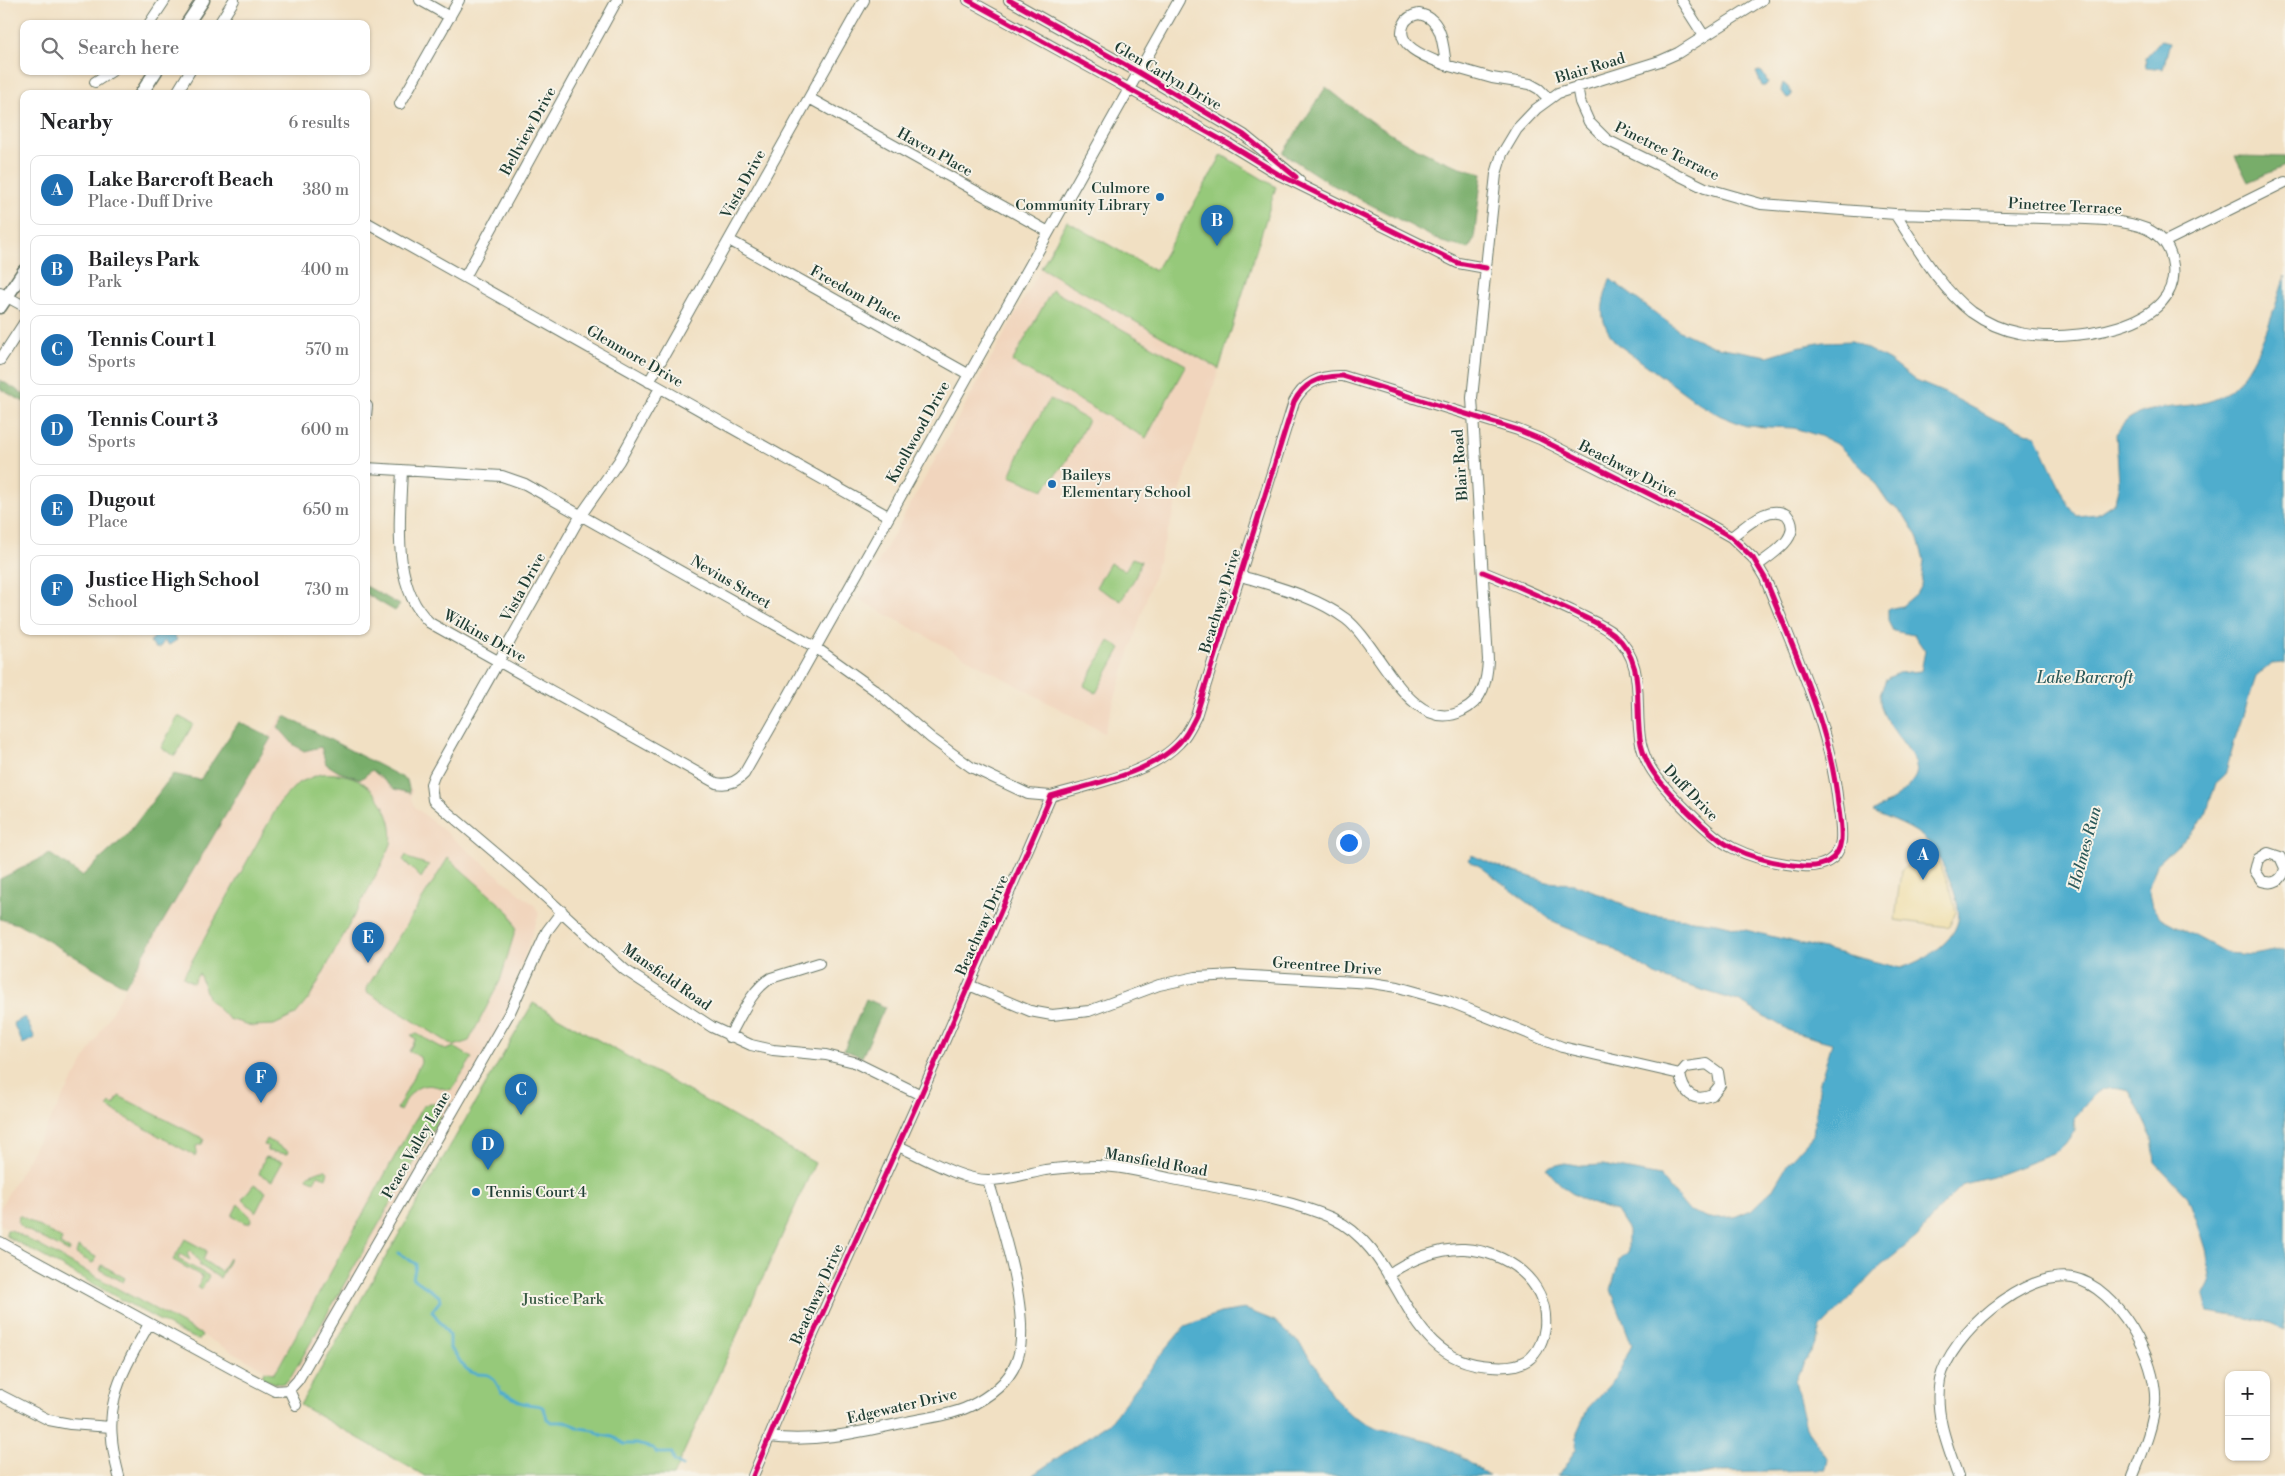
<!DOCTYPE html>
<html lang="en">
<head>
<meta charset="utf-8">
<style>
  :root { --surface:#fff; --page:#f2f2f2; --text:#202124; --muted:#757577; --line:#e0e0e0; --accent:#1f6fb2 }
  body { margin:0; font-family:"Libre Bodoni",serif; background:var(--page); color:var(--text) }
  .controls { position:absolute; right:15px; bottom:15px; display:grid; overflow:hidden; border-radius:10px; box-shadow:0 1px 4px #0004 }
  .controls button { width:45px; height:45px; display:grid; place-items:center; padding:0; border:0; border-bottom:1px solid var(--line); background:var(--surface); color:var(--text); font:25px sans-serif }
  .you { position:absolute; left:1348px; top:842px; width:18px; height:18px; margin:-12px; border:4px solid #fff; border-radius:50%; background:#1a73e8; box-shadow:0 0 0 8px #1a73e833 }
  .badge { display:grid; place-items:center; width:32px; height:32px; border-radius:50%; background:var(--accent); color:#fff; font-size:16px; font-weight:700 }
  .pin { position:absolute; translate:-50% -41px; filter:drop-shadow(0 1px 2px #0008) }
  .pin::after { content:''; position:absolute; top:26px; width:18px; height:15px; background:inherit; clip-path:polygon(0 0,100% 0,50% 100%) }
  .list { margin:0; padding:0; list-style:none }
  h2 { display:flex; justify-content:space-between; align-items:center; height:65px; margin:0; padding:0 20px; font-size:21px }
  h2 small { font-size:16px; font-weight:400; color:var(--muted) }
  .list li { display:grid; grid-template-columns:32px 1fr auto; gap:15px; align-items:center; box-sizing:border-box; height:70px; margin:0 10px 10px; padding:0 10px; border:1px solid var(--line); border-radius:10px }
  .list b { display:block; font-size:19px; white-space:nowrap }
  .list p { margin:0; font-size:16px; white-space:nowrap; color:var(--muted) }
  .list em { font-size:16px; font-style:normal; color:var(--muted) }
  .icon { flex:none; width:28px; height:28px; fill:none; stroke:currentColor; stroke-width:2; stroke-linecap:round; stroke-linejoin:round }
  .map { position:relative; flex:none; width:2285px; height:1476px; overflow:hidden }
  .search { position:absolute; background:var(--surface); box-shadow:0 1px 4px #0004; left:20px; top:20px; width:350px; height:55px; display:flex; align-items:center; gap:12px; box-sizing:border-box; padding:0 18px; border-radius:10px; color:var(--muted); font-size:19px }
  .panel { position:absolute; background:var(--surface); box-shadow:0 1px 4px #0004; left:20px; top:90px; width:350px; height:545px; border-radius:10px }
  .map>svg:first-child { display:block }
  .built { fill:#f1d5bd }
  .green { fill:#96c97a; stroke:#5a8357 }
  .forest { fill:#78ad6a; stroke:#4c754f }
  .sand { fill:#eeda9e; stroke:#868c69 }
  .water { fill:#4fadcd; stroke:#377580 }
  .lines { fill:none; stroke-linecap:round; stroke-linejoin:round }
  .stream { stroke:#4fadcd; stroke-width:3 }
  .minor-casing { stroke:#687666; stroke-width:12 }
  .major-casing { stroke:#687666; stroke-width:15 }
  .minor { stroke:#fff; stroke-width:10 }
  .major { stroke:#fff; stroke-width:12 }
  .cycleway-casing { stroke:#f7f3e8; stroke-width:8 }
  .cycleway { stroke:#d6006c; stroke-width:5 }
  .poi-dot { fill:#1f6fb2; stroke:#f7f3e8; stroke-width:2 }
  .labels { text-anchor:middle; stroke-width:4; stroke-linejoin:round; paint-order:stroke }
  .street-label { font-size:15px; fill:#1f3d34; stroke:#f7f3e8 }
  .poi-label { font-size:15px; fill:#1f3d34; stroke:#f7f3e8; text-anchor:start }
  .park-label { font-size:15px; fill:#375942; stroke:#f7f3e8 }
  .water-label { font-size:16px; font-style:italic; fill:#2b595a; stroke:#f7f3e8 }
</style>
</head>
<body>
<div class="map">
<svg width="2285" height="1476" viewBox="0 0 2285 1476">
  <rect width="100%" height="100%" fill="#f7f3e8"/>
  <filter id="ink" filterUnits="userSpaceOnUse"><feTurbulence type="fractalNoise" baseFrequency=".02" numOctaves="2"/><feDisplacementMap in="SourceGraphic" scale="10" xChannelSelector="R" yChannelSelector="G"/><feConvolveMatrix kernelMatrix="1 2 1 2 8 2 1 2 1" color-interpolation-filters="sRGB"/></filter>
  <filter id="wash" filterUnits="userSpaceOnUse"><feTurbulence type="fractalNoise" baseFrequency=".0096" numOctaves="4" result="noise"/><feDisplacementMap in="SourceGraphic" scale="20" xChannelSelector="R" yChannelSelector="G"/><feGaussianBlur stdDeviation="1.12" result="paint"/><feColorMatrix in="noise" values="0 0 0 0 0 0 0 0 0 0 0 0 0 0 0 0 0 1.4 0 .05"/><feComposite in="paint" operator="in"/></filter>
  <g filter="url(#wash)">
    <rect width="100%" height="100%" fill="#f1e0c3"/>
    <path class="built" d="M1041,268L1219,369L1104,733L858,599Z
      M281,715L413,790L411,797L415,807L535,906L539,914L512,992L523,998L298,1388L0,1224V1208Z"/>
    <path class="green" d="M1222,155L1276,187L1219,369L1041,268L1067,221L1155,271Z
      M1052,290L1186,365L1146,438L1012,362Z
      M1050,399L1088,420L1066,462L1043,490L1010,476L1026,439Z
      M1132,558L1141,561L1135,578L1121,601L1096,587L1110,563L1125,571Z
      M1109,641L1121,648L1096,693L1084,686Z
      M178,716L193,724L175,756L161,748Z
      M320,774C334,773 350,774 362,782C381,795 395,821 391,844C389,850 385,856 383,862L310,997L295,1015L274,1025L252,1026L229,1019L209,1000L199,973L193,983L183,977L280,802L298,783Z
      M406,855L410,859L429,865L421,878L403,860Z
      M448,858L510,913L516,928L500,981L469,1041L454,1046L367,992L366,989Z
      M533,1003L815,1163L673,1476H425L300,1405Z
      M417,1034L446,1050L454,1047L472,1058L452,1089L448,1090C421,1080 413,1086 400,1111L397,1109L421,1062L420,1057L409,1051L416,1039L411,1035Z
      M119,1096L204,1139L202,1144L196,1146L197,1152L195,1156L107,1107L110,1103L114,1105Z
      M429,1103C439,1102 443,1111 439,1119L291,1377C282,1388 273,1383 262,1378L264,1371L274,1373L279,1366L422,1107Z
      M267,1139L288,1151L287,1154L267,1151L268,1146L264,1145Z
      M265,1157L283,1161L272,1181L259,1174Z
      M322,1170H326L328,1172L326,1178L318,1175L314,1181L307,1178L308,1175Z
      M254,1184L266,1192L256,1212L242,1199Z
      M238,1204L252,1218L250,1223H245L232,1216Z
      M19,1215L62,1239L60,1244L70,1250L69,1252L21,1227L18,1222Z
      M7,1230H11L202,1335L199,1340L182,1333L8,1237L6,1234Z
      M185,1239L207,1251L203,1260L221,1272L229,1258V1261L220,1278L199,1265L201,1264L190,1250L187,1253L190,1260L180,1254L178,1259L209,1276L202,1289L197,1287L203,1277L173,1260Z
      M78,1247L96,1257L94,1262L92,1263L76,1254Z
      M102,1265L125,1278L123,1282L100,1270Z"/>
    <path class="forest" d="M1326,87C1373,125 1423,159 1482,173L1474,239L1469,249L1442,242L1329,183L1283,153Z
      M2235,156L2285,157V166L2248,182Z
      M0,380L24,394V402L0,389Z
      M366,586L400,605L395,611L366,594Z
      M285,716L407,780L410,793L394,789L372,770L361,779L339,772L326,764L321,747L304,751L294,745L278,727Z
      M239,722L271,738L125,986L21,925L0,919V879L50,854L82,876L127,835L173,774L200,780Z
      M866,999L885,1007L862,1057L844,1050Z"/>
    <path class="sand" d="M1930,849C1944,869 1951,889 1956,912L1948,927L1895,920L1901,871Z"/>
    <path class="water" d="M2161,40L2170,42L2163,69L2146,67L2145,58Z
      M1759,71L1762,72L1768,82L1765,86H1762L1756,72Z
      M1783,83L1788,87L1792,95L1790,97L1787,98L1781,90Z
      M2285,276V663L2271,664L2256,677L2235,739L2225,775L2216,783L2207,811L2198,827L2157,864L2148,889L2152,907L2161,918L2227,953L2253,955L2285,949V1330L2264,1321L2208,1312L2204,1297L2211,1283L2206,1249L2198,1224L2188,1197L2155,1162L2152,1138L2129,1090C2097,1081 2094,1097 2074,1118L2075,1130L2065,1144L2053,1154L1992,1177L1964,1184L1940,1208L1917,1237L1882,1265L1821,1328L1815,1347L1802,1365L1795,1381L1806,1428L1828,1459L1826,1470L1719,1472L1694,1476H1558L1576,1449L1577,1432L1588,1408L1616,1378L1632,1345L1611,1290L1619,1260L1628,1252V1230L1616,1211C1585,1203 1566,1194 1546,1168L1565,1163L1582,1166L1603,1165L1660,1176L1688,1210L1709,1218L1734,1217L1751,1210L1772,1190L1788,1163L1813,1135L1820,1082L1832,1043L1792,1032L1738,1001L1659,977L1606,944L1555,923L1481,867L1468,860L1472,855L1496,866L1547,882L1574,884L1593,891L1643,914L1717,923L1901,968C1922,961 1952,945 1958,921C1963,903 1940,854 1927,841C1916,828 1889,819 1873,812C1887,803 1907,793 1915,777C1926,756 1878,725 1880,698C1880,692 1884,685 1886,679L1898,673L1921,671L1925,651L1914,635L1893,631L1888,621V609L1902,606L1916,594L1921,585L1924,560L1917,536L1904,515L1888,502L1871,477L1856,462L1838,445L1820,436L1794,428L1746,426L1721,416L1701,405L1616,343C1597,318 1601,307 1610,279L1678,330L1712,346L1768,356L1797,347L1824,342L1852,341L1890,361L1916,381L1945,393L1996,420L2036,436L2068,505L2077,516L2097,514L2115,502L2119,483L2116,434C2119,430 2122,425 2125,422C2147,402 2191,411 2218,398C2255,381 2273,312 2285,276Z
      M146,631L173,632L177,640L169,645L164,641L160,648H155L150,642L155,636Z
      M25,1017L35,1038L23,1044L13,1023Z
      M1245,1309L1275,1321L1300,1344L1319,1370L1332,1396L1351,1415L1377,1428L1434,1442L1458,1455L1489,1476H1031L1110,1422L1165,1350L1185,1326L1220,1313Z"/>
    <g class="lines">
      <path class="stream" d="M398,1253L416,1264L413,1278L439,1296L440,1301L432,1311L450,1336V1349C459,1355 459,1364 468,1370C484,1382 487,1362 501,1392C510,1395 516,1401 523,1403C538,1408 543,1399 547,1419L552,1422H568L579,1428L594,1430L601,1435L613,1437L624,1444H636L653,1448L657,1453H672L674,1461L682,1466"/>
    </g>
  </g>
  <g filter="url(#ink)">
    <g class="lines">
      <defs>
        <path id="minor" d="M420,0L450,17
          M968,0L1227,143L1278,174L1458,263L1486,268
          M1009,0L1138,72L1244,135L1299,180
          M1681,0L1704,36
          M1419,14C1443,18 1443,46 1446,65C1431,59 1393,47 1404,24C1407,17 1413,15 1419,14Z
          M149,24L165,0
          M219,24L234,0
          M1446,65L1492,78L1530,84L1539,89L1549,99
          M95,82L112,71
          M1577,86L1580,102L1589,122L1607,140L1705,188L1761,204L1895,214C1917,247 1939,287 1971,312C1985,322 2003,330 2019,333C2065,343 2188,330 2172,260C2169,246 2160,235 2147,229C2118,217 2073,219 2042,218C1993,217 1944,215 1895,214
          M176,94L190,71
          M809,98L1047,231
          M400,104L459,0
          M366,222L888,516
          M729,240L968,374
          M2164,242L2285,182
          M465,277L617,0
          M0,293L24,306
          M0,360L24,323
          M649,382L864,0
          M660,388L619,461L581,515L434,776L431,784L433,800L525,878L625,970L712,1027L751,1045L773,1050L826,1055L854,1062L921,1095
          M366,416L367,406
          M366,468L502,476L525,484L815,647L875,690L931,738L971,767L1028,794L1051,796
          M402,470C400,519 391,587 430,623L716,783C727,785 736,783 744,774L789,695L1179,0
          M1731,537C1746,527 1768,503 1787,515C1804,536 1772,554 1758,565
          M1241,576C1277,587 1315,596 1346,619C1379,644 1411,737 1462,711C1483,701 1487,681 1488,660L1472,398L1496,174L1502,154L1517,129L1536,109L1558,93L1660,61L1678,53L1762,0
          M2285,868L2280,857L2268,853L2258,859L2255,871L2262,881C2274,885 2283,880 2285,868
          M969,985L1030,1011L1052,1015L1089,1011L1159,985L1196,977L1235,975L1372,983L1398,987L1448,1001L1562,1047L1680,1074C1683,1092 1692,1103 1712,1095L1720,1085L1718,1072L1707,1064L1686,1067L1680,1074
          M729,1037C741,1016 751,990 771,978L819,963
          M898,1146C924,1157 960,1180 988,1180C1007,1180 1026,1174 1045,1170C1062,1168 1080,1166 1097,1166C1123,1166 1149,1174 1173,1179C1222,1189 1288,1198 1332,1218C1407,1253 1399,1362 1491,1366C1503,1367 1517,1367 1528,1360C1538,1353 1544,1338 1545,1327C1549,1281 1506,1251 1464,1249C1439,1248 1408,1260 1388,1275
          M0,1242L242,1374L275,1391L289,1390L296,1405
          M289,1390L298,1380L510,1012L547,931L562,911
          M0,1395L49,1420L70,1424L111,1427
          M769,1437C816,1443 861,1432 907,1422C929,1417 956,1415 976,1403C994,1393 1012,1378 1018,1357C1031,1316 1001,1222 988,1180
          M119,1476C101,1408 116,1383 149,1324
          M753,1476L807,1348L921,1095L1051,796C1091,784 1150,774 1179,743C1187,735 1191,726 1196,716L1294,402C1304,382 1321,375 1343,376L1518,430L1540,439L1701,520L1731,537L1753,558L1765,578C1794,651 1830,725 1838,804C1840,816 1842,828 1841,840C1839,860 1822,868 1803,866C1779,864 1755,859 1733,848C1712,838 1662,788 1650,767C1646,760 1643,752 1641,744C1633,706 1648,664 1614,634C1602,624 1585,618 1572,611C1542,597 1513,584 1483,572
          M1958,1476C1947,1445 1934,1413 1940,1380C1950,1335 2025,1269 2073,1278C2118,1287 2158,1361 2155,1403C2153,1428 2142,1453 2133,1476"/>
        <path id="major" d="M187,24L203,0
          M141,94L156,71
          M0,307L24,271"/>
      </defs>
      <use href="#minor" class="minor-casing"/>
      <use href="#major" class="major-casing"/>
      <use href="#minor" class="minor"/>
      <use href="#major" class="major"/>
      <defs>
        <path id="cycleway" d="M968,0L1227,143L1278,174L1458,263L1486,268
          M1009,0L1138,72L1244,135L1296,177
          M753,1476L807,1348L921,1095L1051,796C1091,784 1150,774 1179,743C1187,735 1191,726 1196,716L1294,402C1304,382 1321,375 1343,376L1518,430L1540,439L1701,520L1731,537L1753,558L1765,578C1794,651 1830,725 1838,804C1840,816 1842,828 1841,840C1839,860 1822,868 1803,866C1779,864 1755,859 1733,848C1712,838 1662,788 1650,767C1646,760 1643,752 1641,744C1633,706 1648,664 1614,634C1602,624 1585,618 1572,611C1542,597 1513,584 1483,572"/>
      </defs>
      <use href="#cycleway" class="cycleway-casing"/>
      <use href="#cycleway" class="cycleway"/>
    </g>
  </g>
  <g class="poi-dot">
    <circle cx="1160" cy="197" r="5"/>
    <circle cx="1052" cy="484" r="5"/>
    <circle cx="476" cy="1192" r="5"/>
  </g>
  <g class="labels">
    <g class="street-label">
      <text transform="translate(1590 68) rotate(-17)" y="5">Blair Road</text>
      <text transform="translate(1168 76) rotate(30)" y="5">Glen Carlyn Drive</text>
      <text transform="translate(528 131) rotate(-61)" y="5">Bellview Drive</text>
      <text transform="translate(1667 151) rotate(26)" y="5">Pinetree Terrace</text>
      <text transform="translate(935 152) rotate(29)" y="5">Haven Place</text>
      <text transform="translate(743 184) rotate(-61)" y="5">Vista Drive</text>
      <text transform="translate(2065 206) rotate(3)" y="5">Pinetree Terrace</text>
      <text transform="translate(856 294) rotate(29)" y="5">Freedom Place</text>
      <text transform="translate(635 356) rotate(30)" y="5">Glenmore Drive</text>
      <text transform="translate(918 432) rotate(-61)" y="5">Knollwood Drive</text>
      <text transform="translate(1460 465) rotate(-94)" y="5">Blair Road</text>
      <text transform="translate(1628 469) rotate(27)" y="5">Beachway Drive</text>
      <text transform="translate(731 582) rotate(30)" y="5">Nevius Street</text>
      <text transform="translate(523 587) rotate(-61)" y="5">Vista Drive</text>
      <text transform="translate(1220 601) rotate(-73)" y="5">Beachway Drive</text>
      <text transform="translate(485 636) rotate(29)" y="5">Wilkins Drive</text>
      <text transform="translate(1691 793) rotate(46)" y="5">Duff Drive</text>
      <text transform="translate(982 925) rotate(-66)" y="5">Beachway Drive</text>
      <text transform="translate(1327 966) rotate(4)" y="5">Greentree Drive</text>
      <text transform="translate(667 977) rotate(35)" y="5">Mansfield Road</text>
      <text transform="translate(416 1145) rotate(-60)" y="5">Peace Valley Lane</text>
      <text transform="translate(1156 1162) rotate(10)" y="5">Mansfield Road</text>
      <text transform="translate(817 1294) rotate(-66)" y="5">Beachway Drive</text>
      <text transform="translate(902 1406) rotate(-13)" y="5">Edgewater Drive</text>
    </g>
    <g class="poi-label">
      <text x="1150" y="193" text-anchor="end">Culmore<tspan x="1150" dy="17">Community Library</tspan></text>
      <text x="1062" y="480">Baileys<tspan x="1062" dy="17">Elementary School</tspan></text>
      <text x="486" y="1197">Tennis Court 4</text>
    </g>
    <g class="park-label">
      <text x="563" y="1304">Justice Park</text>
    </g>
    <g class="water-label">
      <text x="2085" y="683">Lake Barcroft</text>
      <text transform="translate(2084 848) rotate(-75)" y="6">Holmes Run</text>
    </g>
  </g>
</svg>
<div class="controls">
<button>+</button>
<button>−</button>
</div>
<div class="you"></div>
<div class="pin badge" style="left:1923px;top:880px">A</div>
<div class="pin badge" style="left:1217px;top:246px">B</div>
<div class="pin badge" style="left:521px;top:1115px">C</div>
<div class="pin badge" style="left:488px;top:1170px">D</div>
<div class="pin badge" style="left:368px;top:963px">E</div>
<div class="pin badge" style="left:261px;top:1103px">F</div>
<div class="search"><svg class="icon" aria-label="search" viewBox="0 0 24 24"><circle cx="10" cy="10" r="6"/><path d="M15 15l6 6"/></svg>Search here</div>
<section class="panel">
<h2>Nearby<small>6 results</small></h2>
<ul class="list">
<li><span class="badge">A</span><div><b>Lake Barcroft Beach</b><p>Place · Duff Drive</p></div><em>380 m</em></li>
<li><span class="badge">B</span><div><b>Baileys Park</b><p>Park</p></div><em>400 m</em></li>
<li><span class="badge">C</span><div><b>Tennis Court 1</b><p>Sports</p></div><em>570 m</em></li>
<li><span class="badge">D</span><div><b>Tennis Court 3</b><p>Sports</p></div><em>600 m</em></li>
<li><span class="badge">E</span><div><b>Dugout</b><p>Place</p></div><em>650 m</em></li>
<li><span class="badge">F</span><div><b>Justice High School</b><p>School</p></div><em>730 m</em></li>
</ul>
</section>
</div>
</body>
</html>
